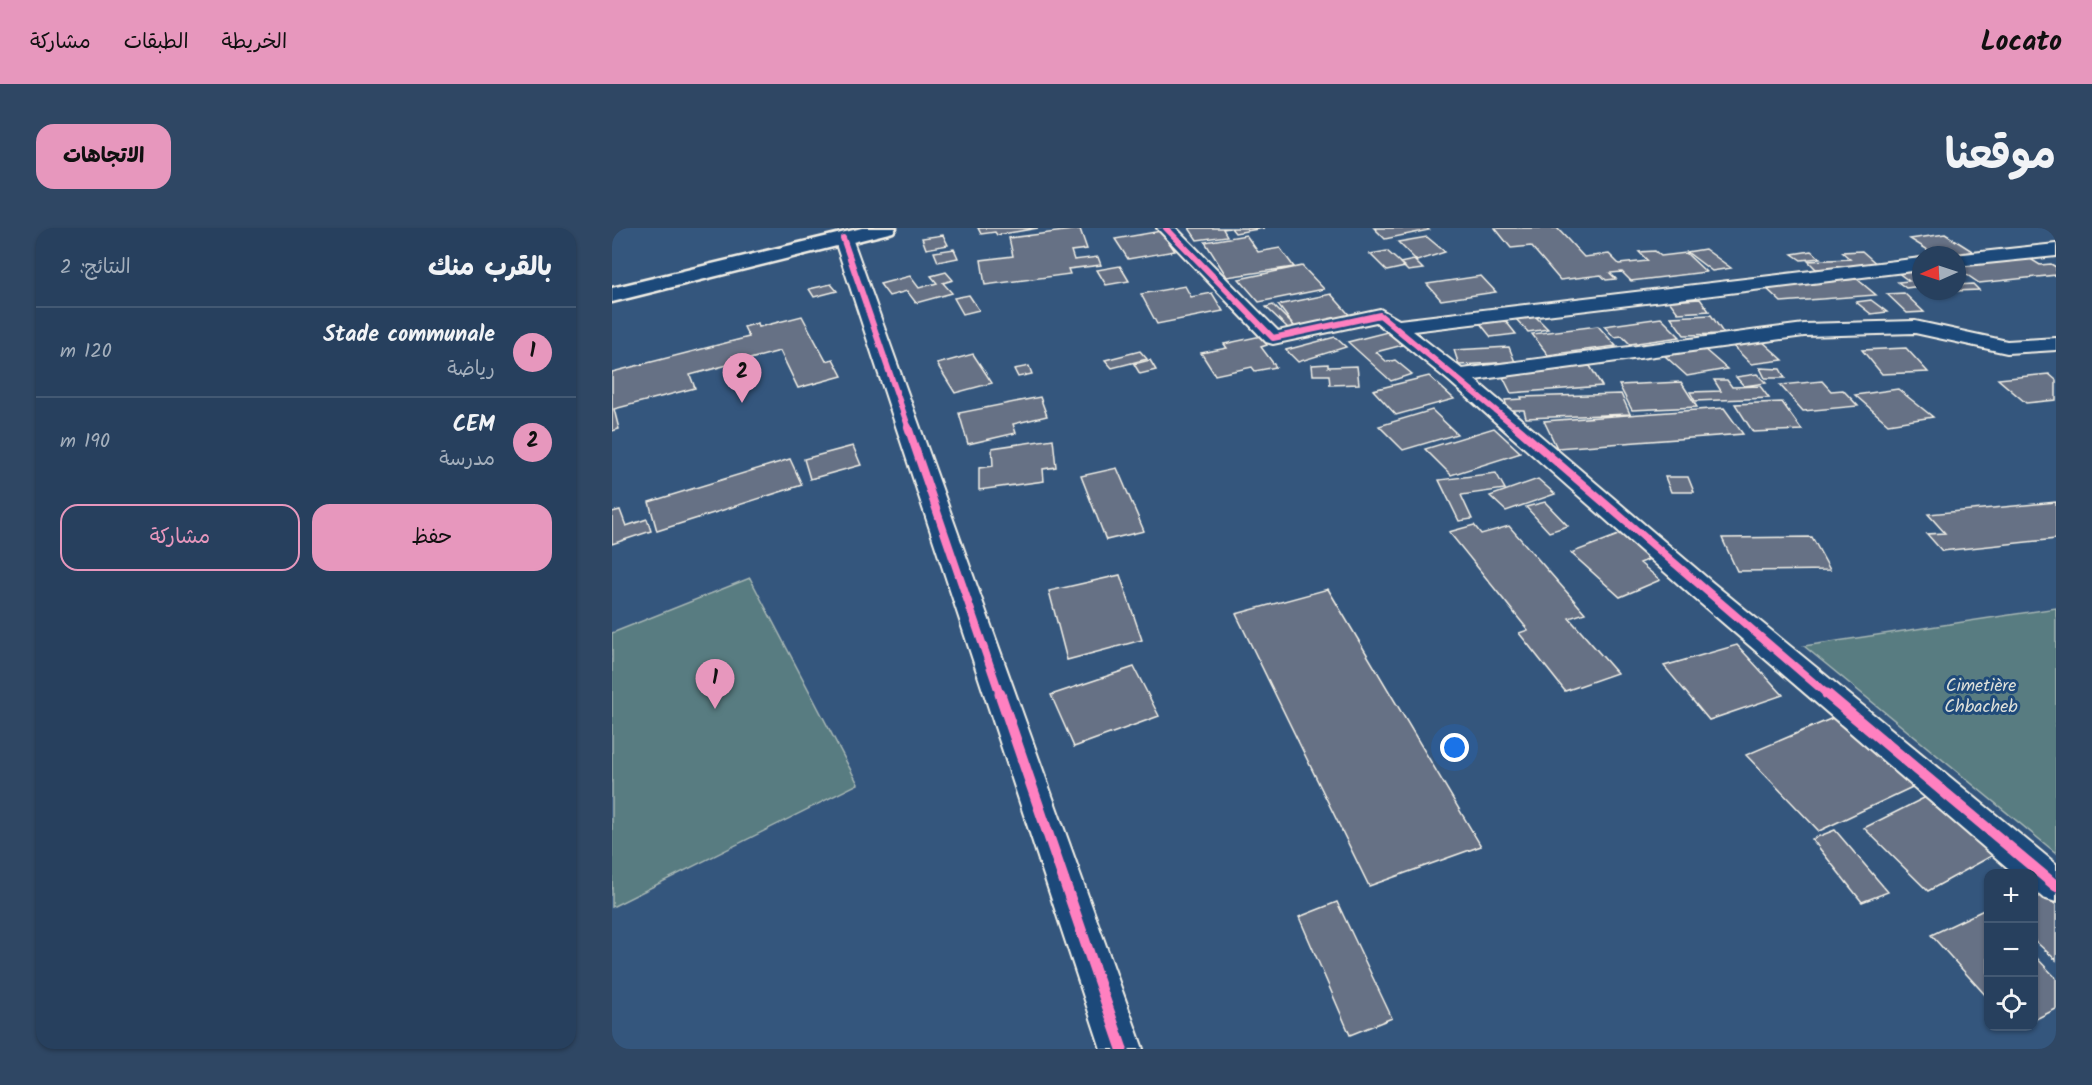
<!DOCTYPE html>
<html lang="ar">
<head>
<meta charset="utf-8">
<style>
  :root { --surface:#27405e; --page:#2f4764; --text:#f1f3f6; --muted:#a4afbc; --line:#435973; --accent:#e797bd }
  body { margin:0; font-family:Kalam,"Playpen Sans Arabic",sans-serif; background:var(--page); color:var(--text); direction:rtl }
  .controls { position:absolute; right:18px; bottom:18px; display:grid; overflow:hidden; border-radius:12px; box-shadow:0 2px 4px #0004 }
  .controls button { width:54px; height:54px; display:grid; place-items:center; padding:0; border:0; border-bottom:2px solid var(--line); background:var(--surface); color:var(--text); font:30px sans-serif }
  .compass { position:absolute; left:1300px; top:18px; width:54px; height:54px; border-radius:50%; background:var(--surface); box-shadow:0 2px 4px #0004; rotate:267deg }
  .you { position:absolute; left:843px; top:520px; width:21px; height:21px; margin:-15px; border:4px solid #fff; border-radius:50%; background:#1a73e8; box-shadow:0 0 0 9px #1a73e833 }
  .badge { display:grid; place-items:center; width:39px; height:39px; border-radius:50%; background:var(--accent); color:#111; font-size:20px; font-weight:700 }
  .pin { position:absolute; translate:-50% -50px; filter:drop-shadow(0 2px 3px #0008) }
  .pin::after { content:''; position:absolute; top:32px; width:21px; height:18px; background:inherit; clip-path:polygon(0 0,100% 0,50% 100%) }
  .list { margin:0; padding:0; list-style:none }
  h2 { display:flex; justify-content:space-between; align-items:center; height:78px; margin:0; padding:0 24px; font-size:26px }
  h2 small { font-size:20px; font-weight:400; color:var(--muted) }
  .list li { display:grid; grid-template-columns:39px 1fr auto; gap:18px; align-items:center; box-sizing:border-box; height:90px; padding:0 24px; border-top:2px solid var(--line) }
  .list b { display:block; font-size:22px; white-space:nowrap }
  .list p { margin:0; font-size:20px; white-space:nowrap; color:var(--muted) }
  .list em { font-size:20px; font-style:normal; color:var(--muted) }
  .actions { display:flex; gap:12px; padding:18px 24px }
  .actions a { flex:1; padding:14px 0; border:2px solid var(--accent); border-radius:18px; text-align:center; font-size:21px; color:var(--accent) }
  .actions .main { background:var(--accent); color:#111 }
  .icon { flex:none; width:33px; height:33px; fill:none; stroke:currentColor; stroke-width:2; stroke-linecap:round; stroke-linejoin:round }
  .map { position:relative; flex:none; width:1444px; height:821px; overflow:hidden; direction:ltr; border-radius:18px }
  header { display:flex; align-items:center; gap:36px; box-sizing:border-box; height:84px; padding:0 30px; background:var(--accent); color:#111 }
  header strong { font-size:28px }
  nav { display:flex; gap:33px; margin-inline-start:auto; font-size:21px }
  .intro { display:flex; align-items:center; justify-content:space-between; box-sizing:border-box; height:144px; padding:0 36px }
  h1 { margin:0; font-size:42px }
  .button { padding:15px 27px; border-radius:18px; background:var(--accent); color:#111; font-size:21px; font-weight:700 }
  main { display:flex; gap:36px; padding:0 36px }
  aside { flex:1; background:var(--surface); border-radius:18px; box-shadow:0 2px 4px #0004 }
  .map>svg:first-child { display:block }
  .green { fill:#587c81; stroke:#a6b6b4; stroke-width:1.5 }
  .building { fill:#667185; stroke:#f4f1e8; stroke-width:1.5 }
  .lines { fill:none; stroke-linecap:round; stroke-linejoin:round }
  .street-casing { stroke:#f4f1e8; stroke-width:4 }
  .secondary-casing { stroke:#f4f1e8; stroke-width:5 }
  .street { fill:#1f4a7a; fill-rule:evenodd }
  .secondary { fill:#1f4a7a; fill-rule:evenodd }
  .cycleway-far2-casing { stroke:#1f4a7a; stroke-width:8 }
  .cycleway-far1-casing { stroke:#1f4a7a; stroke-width:12 }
  .cycleway-casing { stroke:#1f4a7a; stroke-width:15 }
  .cycleway-far2 { stroke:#ff80c0; stroke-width:6 }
  .cycleway-far1 { stroke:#ff80c0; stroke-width:8 }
  .cycleway { stroke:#ff80c0; stroke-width:11 }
  .labels { text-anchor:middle; stroke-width:6; stroke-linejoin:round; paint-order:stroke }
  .park-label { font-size:18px; fill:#dddfd9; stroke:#1f4a7a }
</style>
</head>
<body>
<header>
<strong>Locato</strong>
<nav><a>الخريطة</a><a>الطبقات</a><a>مشاركة</a></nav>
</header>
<div class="intro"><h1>موقعنا</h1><a class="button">الاتجاهات</a></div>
<main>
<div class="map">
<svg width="1444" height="821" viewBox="0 0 1444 821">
  <rect width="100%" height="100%" fill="#34567d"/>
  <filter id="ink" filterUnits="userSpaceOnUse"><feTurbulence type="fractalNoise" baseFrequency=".0167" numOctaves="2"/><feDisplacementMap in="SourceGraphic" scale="12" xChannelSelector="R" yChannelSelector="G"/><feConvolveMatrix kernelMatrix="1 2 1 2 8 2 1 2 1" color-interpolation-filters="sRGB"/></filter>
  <g filter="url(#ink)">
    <path class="green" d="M138,350L246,556L0,679V405Z
      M1444,380V625L1192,418Z"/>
    <path class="building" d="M366,0H426L385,7L383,4L369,6Z
      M577,0H618L611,1L615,8L585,12Z
      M619,0H652L623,5Z
      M762,0H814L817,2L773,11Z
      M883,0H945L972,29L997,26L1007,36L1036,33L1027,24L1043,23L1049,28L1074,25L1094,44L1019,53L1010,44L998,45L1004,51L994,52L989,47L948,52L919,18L899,20Z
      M468,1L475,21L459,23L462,32L486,29L489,37L456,41L458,46L373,57L369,32L401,28L397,10Z
      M549,3L563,23L516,31L503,11Z
      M1333,6L1365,26L1324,27L1298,11Z
      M331,7L336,17L314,21L310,10Z
      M634,7L646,24L668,20L682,39L615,49L593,14Z
      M815,9L833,24L805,33L786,14Z
      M342,21L346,30L326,34L322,24Z
      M1093,21L1119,40L1100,43L1075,24Z
      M775,23L793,39L775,43L758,26Z
      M1199,23L1208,30L1189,32L1180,26Z
      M1250,23L1267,38L1204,41L1196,33L1238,31L1230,24Z
      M1412,27L1428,37L1439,36L1444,39V47L1367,55L1345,40V34Z
      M802,32L811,41L796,43L788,35Z
      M508,38L517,53L494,57L485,42Z
      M690,38L712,61L647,74L627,51Z
      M1306,42L1309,43V58L1294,60L1286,54L1297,53L1285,44Z
      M334,44L341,52L331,55L340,65L304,75L295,63L277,68L268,56L298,48L307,60L325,55L319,48Z
      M869,48L884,64L829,72L815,56Z
      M1245,51L1264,67L1169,74L1152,58Z
      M219,56L225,63L202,69L197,61Z
      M1361,56L1367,62L1341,63H1340H1345V57Z
      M573,58L579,69L600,65L611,83L545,96L529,66Z
      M1292,65L1312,84L1295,85L1275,66Z
      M719,66L741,91L686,103L666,77Z
      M357,67L367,82L351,86L342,70Z
      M1088,71L1097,83L1066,85L1057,73Z
      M1259,72L1275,84L1259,86L1244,74Z
      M661,77L683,99L677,101L654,79Z
      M922,87L936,101L916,104L903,90Z
      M1099,87L1112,106L1072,107L1059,89Z
      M190,88L214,133L221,131L230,148L186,160L168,123L78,147L83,160L2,181L7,201L0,203V144L137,109L132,99L146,95L147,99Z
      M1049,90L1068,109L1018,116L1010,108L1002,109L992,98Z
      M892,91L904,106L879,109L867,94Z
      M986,98L1004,118L936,127L920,106Z
      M775,104L791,117L764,124L775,134L783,132L800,146L779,153L736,114Z
      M649,108L655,117L649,119L664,139L643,143L640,139L603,147L589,125L615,120L612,116Z
      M723,109L734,119L686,134L674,122Z
      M1150,113L1171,132L1139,136L1120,117Z
      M897,119L903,134L847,137L842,122Z
      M1294,120L1316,144L1270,146L1250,122Z
      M1092,121L1115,141L1075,148L1053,128Z
      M528,123L535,131L500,140L493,132Z
      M361,126L380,155L343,165L325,136Z
      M538,132L544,142L528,146L522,136Z
      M716,136V139L745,138L747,156L718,157L717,147H701L700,137Z
      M417,138L420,146L406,149L402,141Z
      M978,138L990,158L899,165L889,145Z
      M1148,140L1168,141L1173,150H1153Z
      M1145,146L1154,155L1132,158L1124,149Z
      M1437,146L1444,152V172L1414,175L1386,151Z
      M817,148L842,171L784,187L761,162Z
      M1102,152H1115L1120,159L1148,158L1157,170L1083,173L1078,164L1109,163Z
      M1210,153L1219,163L1231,162L1246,178L1191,183L1168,157Z
      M1069,154L1085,179L1020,182L1007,157Z
      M1286,161L1321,189L1276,196L1243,167Z
      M1009,166L1018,186L914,190L912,182H896L893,172L910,171L909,169Z
      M428,169L435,188L401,196L404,205L356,216L347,185Z
      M1170,174L1190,202L1141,204L1123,176Z
      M1112,180L1131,206L945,220L932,193Z
      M820,182L845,206L791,222L767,198Z
      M882,200L909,225L839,247L813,221Z
      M441,211L444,239L431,241L432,253L367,262V240L381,238L380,220Z
      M241,218L249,237L198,251L192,231Z
      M178,231L190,257L45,303L37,274Z
      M505,240L532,303L494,312L469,248Z
      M884,245L893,261L849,267L860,291L847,293L827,252Z
      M1053,249H1076L1082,264H1059Z
      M926,251L943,266L894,283L878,268Z
      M933,274L956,298L937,304L914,279Z
      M1444,274V311L1330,323L1315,306L1333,305L1316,286Z
      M8,282L14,298L35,291L39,303L0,316V284Z
      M862,297L869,306L897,298L973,385L957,390L1005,445L953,463L907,405L916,402L837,304Z
      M1014,304L1043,329L1028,335L1048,352L1008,369L959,325Z
      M1200,309L1218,342L1125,343L1110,310Z
      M508,347L530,412L455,432L437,363Z
      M716,361L869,618L757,658L624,386Z
      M1125,417L1171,467L1097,492L1052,438Z
      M522,439L547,488L462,519L439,467Z
      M1235,484L1311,554L1207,603L1134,527Z
      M1318,567L1383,626L1316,663L1252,600Z
      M1223,602L1276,664L1250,674L1200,611Z
      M1426,662L1444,677V732L1422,712V665Z
      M725,674L780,790L738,807L687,689Z
      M1376,680V770L1319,707Z
      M1422,727L1444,750V781L1422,792Z"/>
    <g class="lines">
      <defs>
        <path id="street" d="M545,0H564L666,103L768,81L787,92L1309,30V42L801,103L850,141L1192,96L1303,93L1395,113L1444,110V122L1395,125L1303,105L1192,108L863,152L1101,355L1444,636V674L1431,670L1422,662V646H1403L1081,369L837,153L764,94L661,116L654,114Z
          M231,5L240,10L531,821H489L222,10Z
          M1444,16V28L1345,38V27H1342Z"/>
        <path id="secondary" d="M250,0H284L281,4L0,74V60Z"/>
      </defs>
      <use href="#street" class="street-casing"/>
      <use href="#secondary" class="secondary-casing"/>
      <use href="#street" class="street"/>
      <use href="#secondary" class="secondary"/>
      <defs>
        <path id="cycleway-far2" d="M554,0L661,110L768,87L906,201
          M231,10L297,201"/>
        <path id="cycleway-far1" d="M296,199L388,467
          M904,199L1216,467"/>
        <path id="cycleway" d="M388,466L510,821
          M1215,466L1444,658"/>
      </defs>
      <use href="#cycleway-far2" class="cycleway-far2-casing"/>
      <use href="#cycleway-far1" class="cycleway-far1-casing"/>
      <use href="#cycleway" class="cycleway-casing"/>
      <use href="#cycleway-far2" class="cycleway-far2"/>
      <use href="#cycleway-far1" class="cycleway-far1"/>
      <use href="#cycleway" class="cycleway"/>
    </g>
  </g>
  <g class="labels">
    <g class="park-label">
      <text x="1369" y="463">Cimetière<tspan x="1369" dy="21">Chbacheb</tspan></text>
    </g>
  </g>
</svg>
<div class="controls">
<button>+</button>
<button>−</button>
<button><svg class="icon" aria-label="locate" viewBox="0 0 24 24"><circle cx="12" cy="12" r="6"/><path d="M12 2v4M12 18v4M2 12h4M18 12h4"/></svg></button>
</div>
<svg class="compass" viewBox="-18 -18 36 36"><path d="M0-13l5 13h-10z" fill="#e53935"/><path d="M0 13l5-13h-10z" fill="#a4afbc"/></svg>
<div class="you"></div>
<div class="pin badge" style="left:103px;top:481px">1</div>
<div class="pin badge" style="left:130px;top:175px">2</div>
</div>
<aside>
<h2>بالقرب منك<small>النتائج: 2</small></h2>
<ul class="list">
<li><span class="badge">1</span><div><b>Stade communale</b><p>رياضة</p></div><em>120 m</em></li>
<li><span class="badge">2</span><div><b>CEM</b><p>مدرسة</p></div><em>190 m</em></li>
</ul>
<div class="actions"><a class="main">حفظ</a><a>مشاركة</a></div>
</aside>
</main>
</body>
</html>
